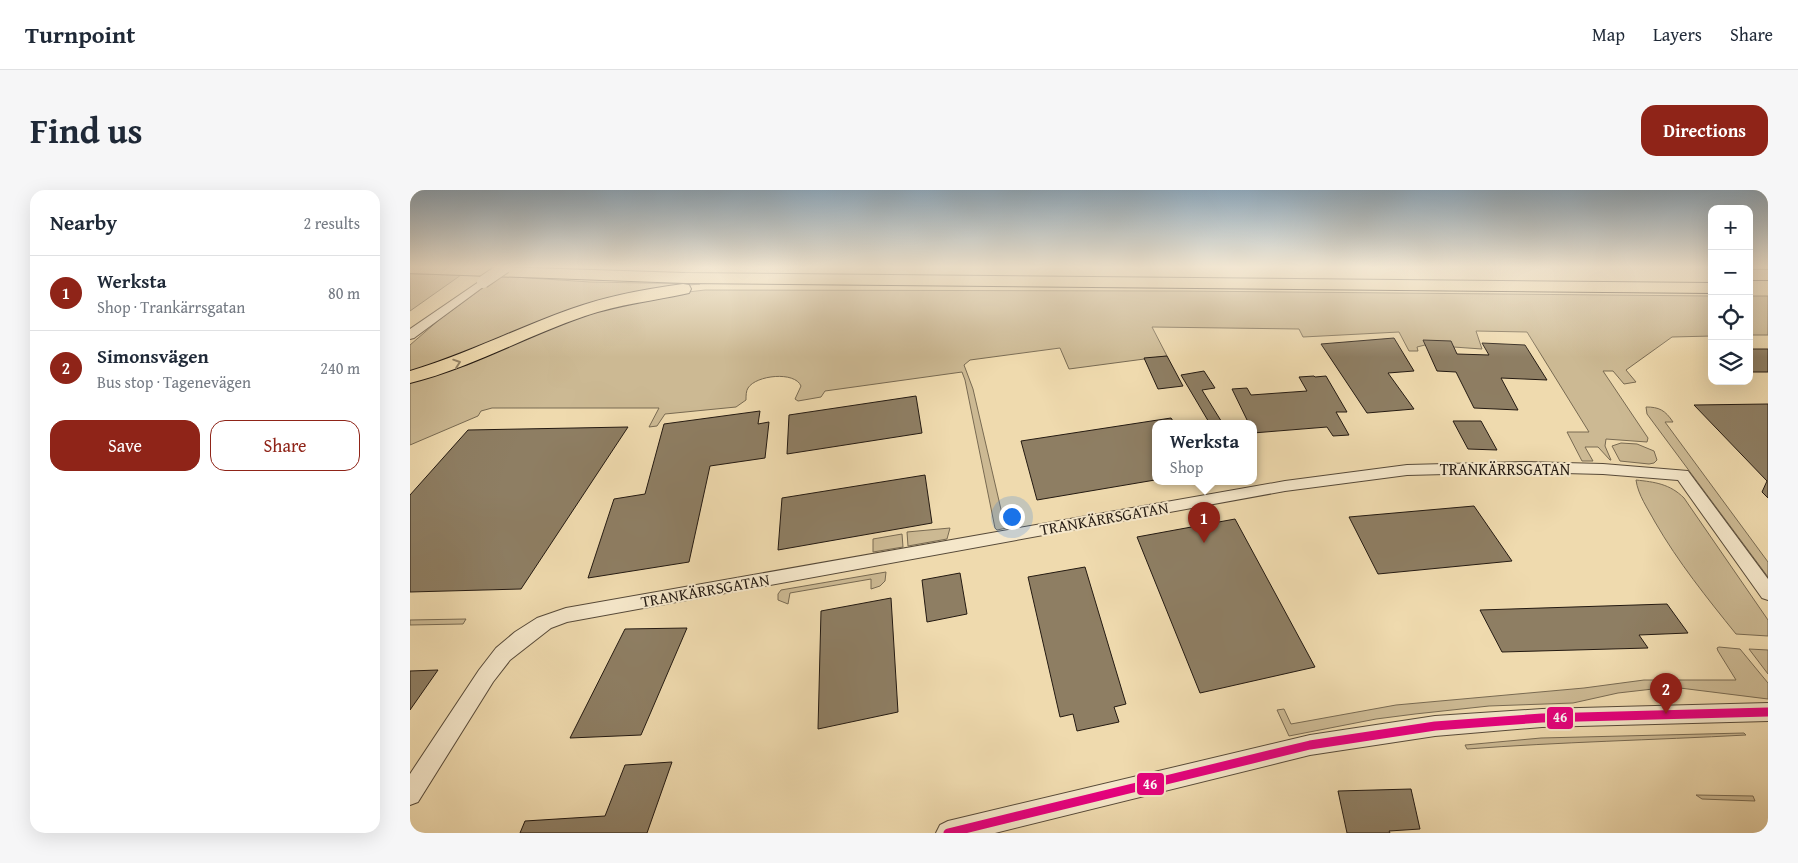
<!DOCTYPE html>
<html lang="en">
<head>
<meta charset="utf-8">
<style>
  :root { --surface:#fff; --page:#f6f6f7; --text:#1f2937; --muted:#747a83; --line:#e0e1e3; --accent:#8f2418 }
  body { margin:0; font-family:"Gentium Book Plus",serif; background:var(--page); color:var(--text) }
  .controls { position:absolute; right:15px; top:15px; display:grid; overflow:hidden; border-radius:10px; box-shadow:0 5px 20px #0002 }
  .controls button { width:45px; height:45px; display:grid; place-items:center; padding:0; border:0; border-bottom:1px solid var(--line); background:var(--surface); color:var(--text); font:25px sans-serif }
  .you { position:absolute; left:601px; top:326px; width:18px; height:18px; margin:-12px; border:4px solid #fff; border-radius:50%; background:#1a73e8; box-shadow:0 0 0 8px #1a73e833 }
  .badge { display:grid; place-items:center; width:32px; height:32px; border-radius:50%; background:var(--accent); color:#fff; font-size:16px; font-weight:700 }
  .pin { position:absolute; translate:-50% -41px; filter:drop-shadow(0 1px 2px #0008) }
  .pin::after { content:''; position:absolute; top:26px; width:18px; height:15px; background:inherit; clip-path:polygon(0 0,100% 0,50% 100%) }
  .popup { position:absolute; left:742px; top:230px; width:105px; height:65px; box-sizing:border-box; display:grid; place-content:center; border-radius:10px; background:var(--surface); filter:drop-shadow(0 1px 4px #0005); font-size:16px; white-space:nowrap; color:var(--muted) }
  .popup b { font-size:19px; color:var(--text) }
  .popup::after { content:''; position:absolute; left:50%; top:100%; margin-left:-10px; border:10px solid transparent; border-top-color:var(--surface) }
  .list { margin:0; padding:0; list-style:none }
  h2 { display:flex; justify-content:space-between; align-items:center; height:65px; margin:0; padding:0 20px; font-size:21px }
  h2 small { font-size:16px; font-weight:400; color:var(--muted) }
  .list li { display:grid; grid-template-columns:32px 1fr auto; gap:15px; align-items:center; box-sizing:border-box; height:75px; padding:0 20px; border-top:1px solid var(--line) }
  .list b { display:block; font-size:19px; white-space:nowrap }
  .list p { margin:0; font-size:16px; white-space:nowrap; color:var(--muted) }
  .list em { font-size:16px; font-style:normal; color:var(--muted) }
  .actions { display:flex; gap:10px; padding:15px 20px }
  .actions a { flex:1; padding:11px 0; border:1px solid var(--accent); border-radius:15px; text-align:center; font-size:18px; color:var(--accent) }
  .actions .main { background:var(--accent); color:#fff }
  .icon { flex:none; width:28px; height:28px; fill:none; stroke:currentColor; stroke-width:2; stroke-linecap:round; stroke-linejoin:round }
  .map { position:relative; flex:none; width:1358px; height:643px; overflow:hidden; border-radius:15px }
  header { display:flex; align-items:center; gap:30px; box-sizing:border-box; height:70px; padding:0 25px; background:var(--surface); border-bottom:1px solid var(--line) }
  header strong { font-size:24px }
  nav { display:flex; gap:28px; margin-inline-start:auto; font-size:18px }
  .intro { display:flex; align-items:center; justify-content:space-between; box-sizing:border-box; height:120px; padding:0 30px }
  h1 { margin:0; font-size:35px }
  .button { padding:12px 22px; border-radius:15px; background:var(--accent); color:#fff; font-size:18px; font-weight:700 }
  main { display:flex; gap:30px; padding:0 30px }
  aside { flex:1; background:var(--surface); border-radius:15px; box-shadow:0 5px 20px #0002 }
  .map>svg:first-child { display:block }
  .green { fill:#ccb993; stroke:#786a52 }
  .building { fill:#8e7e63; stroke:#241a12 }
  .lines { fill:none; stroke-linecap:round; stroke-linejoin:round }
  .minor-casing { stroke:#574a39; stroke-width:2 }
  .highway-casing { stroke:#241a12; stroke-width:2 }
  .minor { fill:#f5e7ca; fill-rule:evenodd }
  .highway { fill:#efdaae; fill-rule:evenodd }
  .minor-bridge-casing { stroke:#574a39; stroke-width:14; stroke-linecap:butt }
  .minor-bridge { stroke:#f5e7ca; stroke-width:12 }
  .bus-1-casing { stroke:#f5e7ca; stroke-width:13 }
  .bus-1 { stroke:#e5007d; stroke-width:9 }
  .oneway { stroke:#948468 }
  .labels { text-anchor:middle; stroke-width:4; stroke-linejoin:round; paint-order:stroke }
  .street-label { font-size:16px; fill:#241a12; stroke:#f5e7ca }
  .line-badge { stroke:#f5e7ca; stroke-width:2 }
  .badge-label { font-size:14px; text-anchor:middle; font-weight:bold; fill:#fff }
</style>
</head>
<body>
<header>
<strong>Turnpoint</strong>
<nav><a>Map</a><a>Layers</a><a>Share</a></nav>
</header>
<div class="intro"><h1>Find us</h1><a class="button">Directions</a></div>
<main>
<aside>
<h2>Nearby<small>2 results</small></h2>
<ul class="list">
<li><span class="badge">1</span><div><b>Werksta</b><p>Shop · Trankärrsgatan</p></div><em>80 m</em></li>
<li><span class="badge">2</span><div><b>Simonsvägen</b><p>Bus stop · Tagenevägen</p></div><em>240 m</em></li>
</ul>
<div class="actions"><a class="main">Save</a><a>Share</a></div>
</aside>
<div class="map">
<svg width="1358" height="643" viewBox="0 0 1358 643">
  <rect width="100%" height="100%" fill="#efdaae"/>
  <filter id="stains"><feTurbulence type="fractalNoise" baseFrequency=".004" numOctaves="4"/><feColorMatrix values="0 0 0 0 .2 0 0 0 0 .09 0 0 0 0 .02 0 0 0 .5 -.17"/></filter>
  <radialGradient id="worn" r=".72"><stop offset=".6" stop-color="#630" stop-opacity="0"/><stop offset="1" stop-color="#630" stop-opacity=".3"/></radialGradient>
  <path class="green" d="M0,84L51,85L0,121Z
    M89,86L180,92L290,94L259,97L0,184V155L30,129Z
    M295,100L774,101L1302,106V146L1262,147L1216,180L1226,192L1214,194L1203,181H1193L1238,248L1237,252L1196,249L1195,256L1201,270H1200L1188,257H1175L1183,271H1172L1157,242H1179L1117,142L1066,141L1072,159L1015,155L1007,157L1008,161H999L989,142L893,147L889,139L742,137L757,166L659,179L650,158L560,170L554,175L563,199L593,328L605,326V331L601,337L587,340L585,338L555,190L552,182L415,201L411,207L388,211L385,209L391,196C385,181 346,185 338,198C336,201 336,206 336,210L326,217L255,224L247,236L239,237L249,218H82L71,221L68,226L0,255V191L177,123L261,104Z
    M1339,106H1358V145H1339Z
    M1236,217C1249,217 1255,220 1263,232H1255L1358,372V387L1237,224Z
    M1211,253L1227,254L1244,261L1247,270L1244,273L1239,274L1210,271L1202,256Z
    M1226,290C1245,292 1260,294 1274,308L1358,430V446L1326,444C1297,408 1268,372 1245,332C1238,319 1228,305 1226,290Z
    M540,338L537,349L498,356L497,342Z
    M492,344L493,357L463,362V349Z
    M476,382L475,391L470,396L461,399V389L380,403L378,414L368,410V404L371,400Z
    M56,429L53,434L0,435V430Z
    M1309,457L1330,459L1358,493V509L1270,498L1243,499L1208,503L1163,513L1079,516L1005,524L966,529L879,546L867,520L874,519L881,534L986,515L1174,498L1234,490H1326L1308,461L1307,458Z
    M1339,459L1358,460V484Z
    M1334,543L1336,545C1244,550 1150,552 1057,559L1055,555L1131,548Z
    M1286,605L1343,606L1345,611L1292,609Z"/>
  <path class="building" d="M984,148L1004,181L978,183L1004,219L957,223L911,154Z
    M1013,150L1041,151L1047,164L1079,165L1072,153L1115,155L1137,190L1091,188L1108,220L1064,218L1046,182L1027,181Z
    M1339,159H1358V182H1339Z
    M757,166L773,196L748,199L734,168Z
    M794,181L805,198L792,200L813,234H800L771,185Z
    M904,186L905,187L916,186L937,222H926L939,245L923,246L917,237L843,243V234H839L822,199L837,198L841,205L897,201L889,187Z
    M506,206L512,243L377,264L379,225Z
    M1358,214V308L1352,302L1357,291L1284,215Z
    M350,221L348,234L359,232L355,268L300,276L279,372L178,388L204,309L235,304L254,234Z
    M761,228L765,234H745V290L627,310L611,251Z
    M1043,231H1071L1087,260L1058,259Z
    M218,237L111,399L0,402V305L58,240Z
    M515,285L522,333L368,360L372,308Z
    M1064,316L1102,371L968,384L939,327Z
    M825,329L905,477L790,503L727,347Z
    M675,377L716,514L704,517L709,532L667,541L663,524L650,527L618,387Z
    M550,383L557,424L517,432L512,390Z
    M481,408L488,522L408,539L411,421Z
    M1257,414L1278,443L1229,445L1238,458L1092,462L1070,420Z
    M277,438L231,545L160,548L215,439Z
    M28,480L0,520V481Z
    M262,572L237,643H110L115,631L195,626L215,575Z
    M1001,599L1010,639L979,641L980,643H937L928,601Z"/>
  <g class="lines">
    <defs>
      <path id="minor" d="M73,89L79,92L77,94L4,148L0,149V139Z
        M1115,272L1193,274L1278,281L1358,389V410L1352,408L1268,290L1193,284L1115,282L997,285L875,301L157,432L141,438L100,470L83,492L8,612L0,615V584L69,480L86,458L105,442L127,428L156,418L875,291L997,275Z
        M1358,513V531L1132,537L1025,546L900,565L585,643H526L530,635L538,631L900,545L1025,526L1132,519Z"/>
      <path id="highway" d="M0,77H91L275,83L1302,93V103L275,93L0,83Z
        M1339,80H1358V90H1339Z
        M273,94L279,95L281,99L279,103C244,111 209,114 175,126C116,146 61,178 0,193V181C55,165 107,138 161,119C197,106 235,99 273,94Z"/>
    </defs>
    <use href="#minor" class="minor-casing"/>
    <use href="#highway" class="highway-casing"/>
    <use href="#minor" class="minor"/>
    <use href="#highway" class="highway"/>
    <defs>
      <path id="minor-bridge" d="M73,92L95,77"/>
    </defs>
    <use href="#minor-bridge" class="minor-bridge-casing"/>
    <use href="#minor-bridge" class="minor-bridge"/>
    <defs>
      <path id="bus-1" d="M538,643L900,555L1025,536L1132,528L1358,522"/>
    </defs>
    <use href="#bus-1" class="bus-1-casing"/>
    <use href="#bus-1" class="bus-1"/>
  </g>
  <defs><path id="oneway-chevron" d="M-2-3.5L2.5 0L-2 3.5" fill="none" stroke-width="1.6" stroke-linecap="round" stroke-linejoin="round" transform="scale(1.25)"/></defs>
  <use class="oneway" href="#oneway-chevron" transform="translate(47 173) rotate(-19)"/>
  <linearGradient id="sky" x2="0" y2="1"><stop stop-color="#8fa9bc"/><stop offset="0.46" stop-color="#f8eedb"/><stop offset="1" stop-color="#f8eedb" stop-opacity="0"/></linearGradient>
  <rect width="1358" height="167" fill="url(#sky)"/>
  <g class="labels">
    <g class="street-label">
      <text x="1095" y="285">TRANKÄRRSGATAN</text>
      <text transform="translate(694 328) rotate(-10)" y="6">TRANKÄRRSGATAN</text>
      <text transform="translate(295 400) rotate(-10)" y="6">TRANKÄRRSGATAN</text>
    </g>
  </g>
  <g class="line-badge">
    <rect x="1136" y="516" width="28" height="24" rx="5" fill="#e5007d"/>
    <rect x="726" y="582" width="29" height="24" rx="5" fill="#e5007d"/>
  </g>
  <g class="badge-label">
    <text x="1150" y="532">46</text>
    <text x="740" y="599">46</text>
  </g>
  <rect width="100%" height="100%" filter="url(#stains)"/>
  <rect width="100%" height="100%" fill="url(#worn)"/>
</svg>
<div class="controls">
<button>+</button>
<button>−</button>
<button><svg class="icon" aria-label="locate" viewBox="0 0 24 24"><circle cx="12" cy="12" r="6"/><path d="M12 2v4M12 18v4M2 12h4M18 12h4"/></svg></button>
<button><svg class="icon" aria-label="layers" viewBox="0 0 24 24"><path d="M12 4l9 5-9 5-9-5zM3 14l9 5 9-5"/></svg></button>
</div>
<div class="you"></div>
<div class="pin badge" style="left:794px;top:353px">1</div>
<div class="popup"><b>Werksta</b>Shop</div>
<div class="pin badge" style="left:1256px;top:524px">2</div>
</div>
</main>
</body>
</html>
